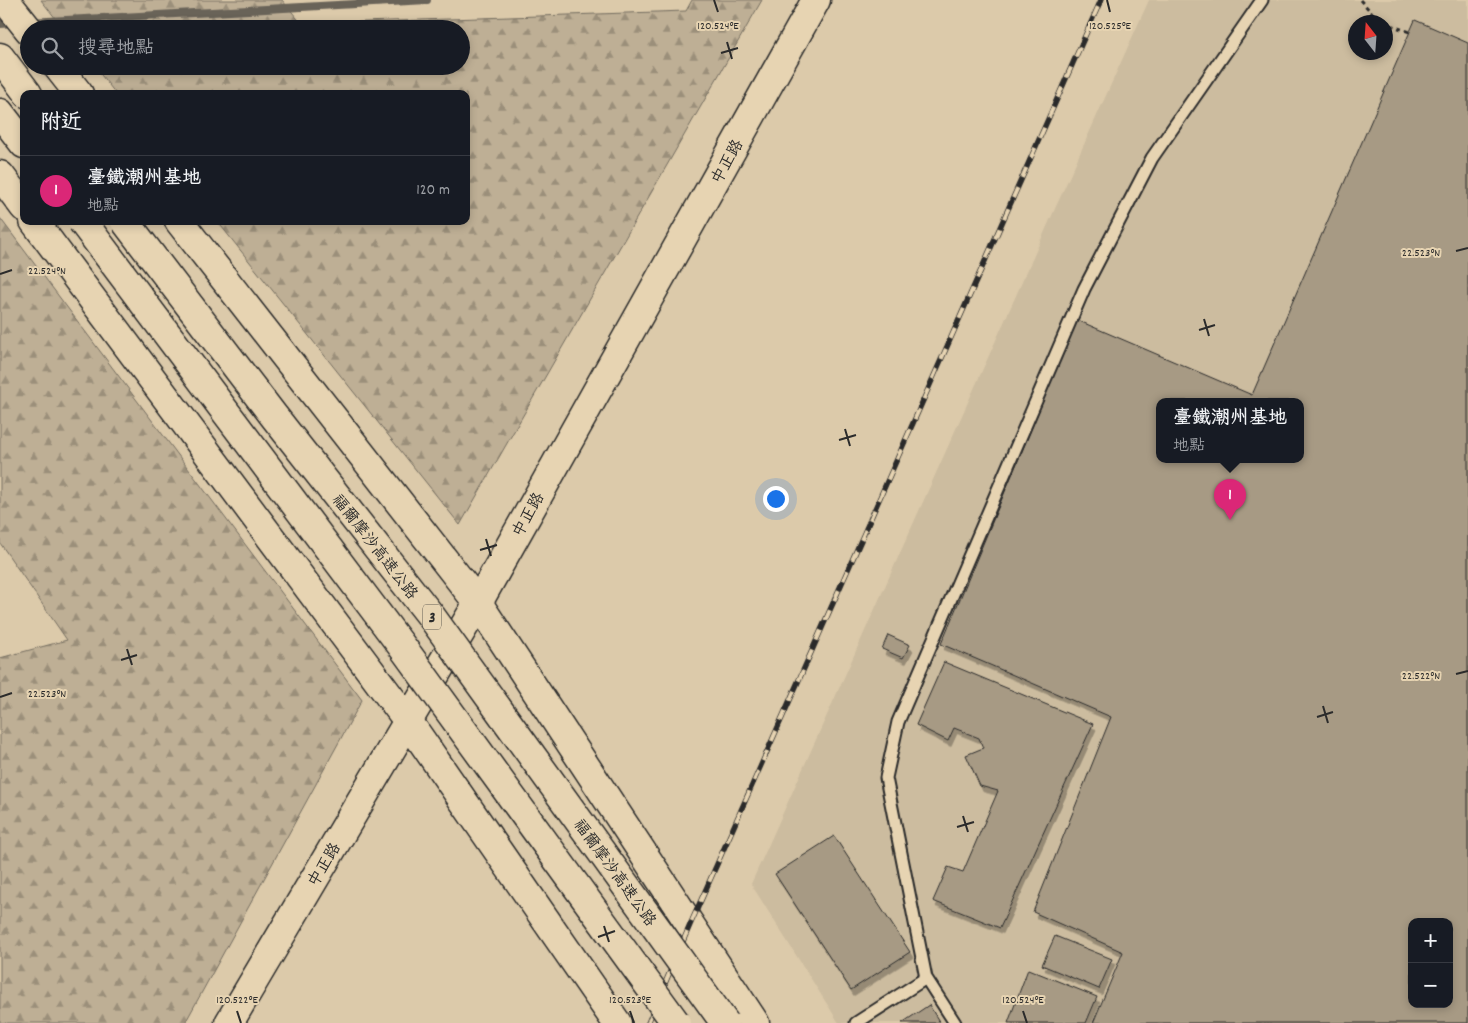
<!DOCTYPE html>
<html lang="zh-TW">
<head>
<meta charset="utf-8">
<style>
  :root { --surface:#171b24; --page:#20242c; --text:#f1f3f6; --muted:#9ea1a6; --line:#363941; --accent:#db2777 }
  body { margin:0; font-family:Dekko,"LXGW WenKai TC",sans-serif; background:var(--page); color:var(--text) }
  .controls { position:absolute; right:15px; bottom:15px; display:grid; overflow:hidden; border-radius:10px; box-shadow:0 2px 8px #0003 }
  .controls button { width:45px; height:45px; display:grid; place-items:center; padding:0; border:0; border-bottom:1px solid var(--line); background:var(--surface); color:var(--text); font:25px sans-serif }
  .compass { position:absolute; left:1348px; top:15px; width:45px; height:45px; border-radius:50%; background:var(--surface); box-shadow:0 2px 8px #0003; rotate:343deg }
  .you { position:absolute; left:775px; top:498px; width:18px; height:18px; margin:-12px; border:4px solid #fff; border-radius:50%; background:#1a73e8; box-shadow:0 0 0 8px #1a73e833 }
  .badge { display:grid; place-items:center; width:32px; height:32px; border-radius:50%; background:var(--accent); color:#fff; font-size:16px; font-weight:700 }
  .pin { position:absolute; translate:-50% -41px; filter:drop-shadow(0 1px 2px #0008) }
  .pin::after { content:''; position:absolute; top:26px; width:18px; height:15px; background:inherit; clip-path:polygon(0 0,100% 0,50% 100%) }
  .popup { position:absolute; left:1156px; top:398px; width:148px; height:65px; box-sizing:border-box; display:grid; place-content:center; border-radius:10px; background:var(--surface); filter:drop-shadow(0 1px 4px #0005); font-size:16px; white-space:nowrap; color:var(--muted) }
  .popup b { font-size:19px; color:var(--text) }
  .popup::after { content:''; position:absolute; left:50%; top:100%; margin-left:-10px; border:10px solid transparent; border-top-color:var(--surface) }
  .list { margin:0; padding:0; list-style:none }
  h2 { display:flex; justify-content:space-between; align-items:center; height:65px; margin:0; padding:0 20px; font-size:21px }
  h2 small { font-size:16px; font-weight:400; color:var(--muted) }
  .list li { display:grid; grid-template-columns:32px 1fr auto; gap:15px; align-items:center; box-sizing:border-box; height:70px; padding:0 20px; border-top:1px solid var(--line) }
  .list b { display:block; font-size:19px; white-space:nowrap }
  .list p { margin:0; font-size:16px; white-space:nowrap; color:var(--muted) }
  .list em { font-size:16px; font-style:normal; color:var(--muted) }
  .icon { flex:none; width:28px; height:28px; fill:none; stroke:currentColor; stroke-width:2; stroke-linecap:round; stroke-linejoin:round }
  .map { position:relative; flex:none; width:1468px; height:1023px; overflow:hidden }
  .search { position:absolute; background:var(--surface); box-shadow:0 2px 8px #0003; left:20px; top:20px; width:450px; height:55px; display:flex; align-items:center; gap:12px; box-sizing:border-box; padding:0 18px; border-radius:28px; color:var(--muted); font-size:19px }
  .panel { position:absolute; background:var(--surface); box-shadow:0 2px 8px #0003; left:20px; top:90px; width:450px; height:135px; border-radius:10px }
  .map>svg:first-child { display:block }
  .built { fill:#ccbc9f; fill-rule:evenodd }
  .forest { fill:url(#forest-firs); stroke:#746d60 }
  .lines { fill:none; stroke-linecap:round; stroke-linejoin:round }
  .stream { stroke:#696359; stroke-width:8 }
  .building { fill:#a79a84; stroke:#2b2b2b; fill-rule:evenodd; filter:url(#shadow) }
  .service-casing { stroke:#2b2b2b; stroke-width:15 }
  .tertiary-casing { stroke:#2b2b2b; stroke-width:31 }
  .secondary-casing { stroke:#2b2b2b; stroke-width:31 }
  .motorway-casing { stroke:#2b2b2b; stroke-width:31 }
  .path { stroke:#2b2b2b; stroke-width:3; stroke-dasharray:4 4; stroke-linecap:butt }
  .service { stroke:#e7d4b2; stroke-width:11 }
  .tertiary { stroke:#e7d4b2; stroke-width:28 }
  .secondary { stroke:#e7d4b2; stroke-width:28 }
  .motorway { stroke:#e7d4b2; stroke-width:28 }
  .rail-casing { stroke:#2b2b2b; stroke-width:5.5 }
  .rail { stroke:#e7d4b2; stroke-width:4; stroke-dasharray:11; stroke-linecap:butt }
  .motorway-bridge-casing { stroke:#2b2b2b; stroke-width:31; stroke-linecap:butt }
  .motorway-bridge { stroke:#e7d4b2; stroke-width:28 }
  .ticks { fill:none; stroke:#2b2b2b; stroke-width:2 }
  .labels { text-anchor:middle; stroke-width:4; stroke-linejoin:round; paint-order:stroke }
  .shield { fill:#e7d4b2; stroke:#635e54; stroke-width:1 }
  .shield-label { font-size:15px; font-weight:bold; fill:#2b2b2b }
  .street-label { font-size:16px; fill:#2b2b2b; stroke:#e7d4b2 }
  .ticks-label { font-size:12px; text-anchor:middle; fill:#2b2b2b; stroke:#e7d4b2; stroke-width:4; stroke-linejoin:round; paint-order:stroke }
</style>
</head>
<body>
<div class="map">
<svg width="1468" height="1023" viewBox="0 0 1468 1023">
  <defs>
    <pattern id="forest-firs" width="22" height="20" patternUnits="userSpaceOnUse" patternTransform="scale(1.25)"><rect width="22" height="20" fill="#beaf95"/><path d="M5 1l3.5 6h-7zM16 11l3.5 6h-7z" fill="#9b8f7a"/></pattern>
    <filter id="shadow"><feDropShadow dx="3" dy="5.5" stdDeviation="0" flood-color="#0004"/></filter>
  </defs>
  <rect width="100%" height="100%" fill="#dccaaa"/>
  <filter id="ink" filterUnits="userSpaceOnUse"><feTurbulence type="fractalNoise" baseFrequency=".02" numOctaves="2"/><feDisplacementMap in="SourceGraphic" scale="10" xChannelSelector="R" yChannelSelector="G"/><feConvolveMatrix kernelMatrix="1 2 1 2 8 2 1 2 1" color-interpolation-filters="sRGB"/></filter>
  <g filter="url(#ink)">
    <path class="built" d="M1149,0H1468V1023H839L751,884ZM1356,22H1386V52H1356ZM1160,401H1300V459H1160ZM1412,922H1449V1004H1412Z"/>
    <path class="forest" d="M41,0H282L302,24L686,11L692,0H762L460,525L217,221H466V94H116L94,66H461V29H64Z
      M0,218L362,700L185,1023H0V658L67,640L0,543Z"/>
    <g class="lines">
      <path class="stream" d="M30,22L427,0
        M0,24L16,23"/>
    </g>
    <path class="building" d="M1415,20L1468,43V1023H1093L1123,952L1033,912L1111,717L941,644L1077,320L1252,395ZM1160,401H1300V459H1160ZM1412,922H1449V1004H1412Z
      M888,635L910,645L903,658L882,649Z
      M944,662L1093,724L1000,928L933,901L948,867L963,872L998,791L980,786L966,755L983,748L979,738L954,728L948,741L916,725Z
      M834,836L910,952L851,990L775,874Z
      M1055,936L1112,959L1099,989L1042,965Z
      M1028,969L1097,997L1086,1023H1008Z
      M929,1005L940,1023H902Z"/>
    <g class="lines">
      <defs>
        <path id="service" d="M856,1023L926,978
          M955,1023L926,978L886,778L898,722L1084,289L1152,158L1262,0"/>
        <path id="tertiary" d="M5,0L29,30
          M57,66L79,94
          M0,175L24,207
          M34,221L408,721L617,1023
          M179,221L478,603L755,1023"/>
        <path id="secondary" d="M229,1023L478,603L816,0"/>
        <path id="motorway" d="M0,57L28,94
          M0,113L24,144"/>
      </defs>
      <use href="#service" class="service-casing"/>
      <use href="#tertiary" class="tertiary-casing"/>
      <use href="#secondary" class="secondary-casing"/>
      <use href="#motorway" class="motorway-casing"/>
      <path class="path" d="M1360,0L1376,17L1390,25L1410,32"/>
      <use href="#service" class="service"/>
      <use href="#tertiary" class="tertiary"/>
      <use href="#secondary" class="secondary"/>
      <use href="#motorway" class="motorway"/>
      <defs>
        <path id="rail" d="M648,1023L690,925L1101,0"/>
      </defs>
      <use href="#rail" class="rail-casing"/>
      <use href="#rail" class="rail"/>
      <defs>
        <path id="motorway-bridge" d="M82,221L401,645L676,1023
          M125,221L273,415L431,616L725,1023"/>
      </defs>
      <use href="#motorway-bridge" class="motorway-bridge-casing"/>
      <use href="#motorway-bridge" class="motorway-bridge"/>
    </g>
  </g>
  <path class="ticks" d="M714,0L718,12M1107,0L1110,12M727,42L732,59M721,53L738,48M1456,251L1468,248M0,274L12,270M1204,319L1209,336M1199,330L1215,325M845,429L850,446M839,440L856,435M486,539L491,556M480,550L497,545M127,649L132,665M121,660L137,655M1456,674L1468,671M0,697L12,693M1323,706L1328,723M1317,717L1333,712M963,816L968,832M957,827L974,822M604,926L609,942M598,937L615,931M237,1011L241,1023M630,1011L634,1023M1023,1011L1027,1023"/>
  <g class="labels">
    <rect class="shield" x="423" y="604.5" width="18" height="25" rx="4"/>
    <g class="shield-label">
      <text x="432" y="622">3</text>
    </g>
    <g class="street-label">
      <text transform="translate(726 161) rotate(-61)" y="6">中正路</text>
      <text transform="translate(527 514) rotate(-61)" y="6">中正路</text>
      <text transform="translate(376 546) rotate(52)" y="6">福爾摩沙高速公路</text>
      <text transform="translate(323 864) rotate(-59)" y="6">中正路</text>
      <text transform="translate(616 872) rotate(54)" y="6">福爾摩沙高速公路</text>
    </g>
  </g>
  <g class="ticks-label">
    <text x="718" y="29">120.524°E</text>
    <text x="1110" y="29">120.525°E</text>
    <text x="1421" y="256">22.523°N</text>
    <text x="47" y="274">22.524°N</text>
    <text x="1421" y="679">22.522°N</text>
    <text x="47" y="697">22.523°N</text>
    <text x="237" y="1003">120.522°E</text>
    <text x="630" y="1003">120.523°E</text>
    <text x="1023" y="1003">120.524°E</text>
  </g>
</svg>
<div class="controls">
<button>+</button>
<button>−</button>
</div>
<svg class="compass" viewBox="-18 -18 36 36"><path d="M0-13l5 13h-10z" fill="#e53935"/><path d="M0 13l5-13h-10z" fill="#9ea1a6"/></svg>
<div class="you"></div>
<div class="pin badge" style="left:1230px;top:520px">1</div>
<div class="popup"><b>臺鐵潮州基地</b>地點</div>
<div class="search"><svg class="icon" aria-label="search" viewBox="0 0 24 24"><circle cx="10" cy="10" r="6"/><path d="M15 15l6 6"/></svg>搜尋地點</div>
<section class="panel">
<h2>附近<small></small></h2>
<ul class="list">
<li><span class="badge">1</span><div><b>臺鐵潮州基地</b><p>地點</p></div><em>120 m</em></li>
</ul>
</section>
</div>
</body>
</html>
